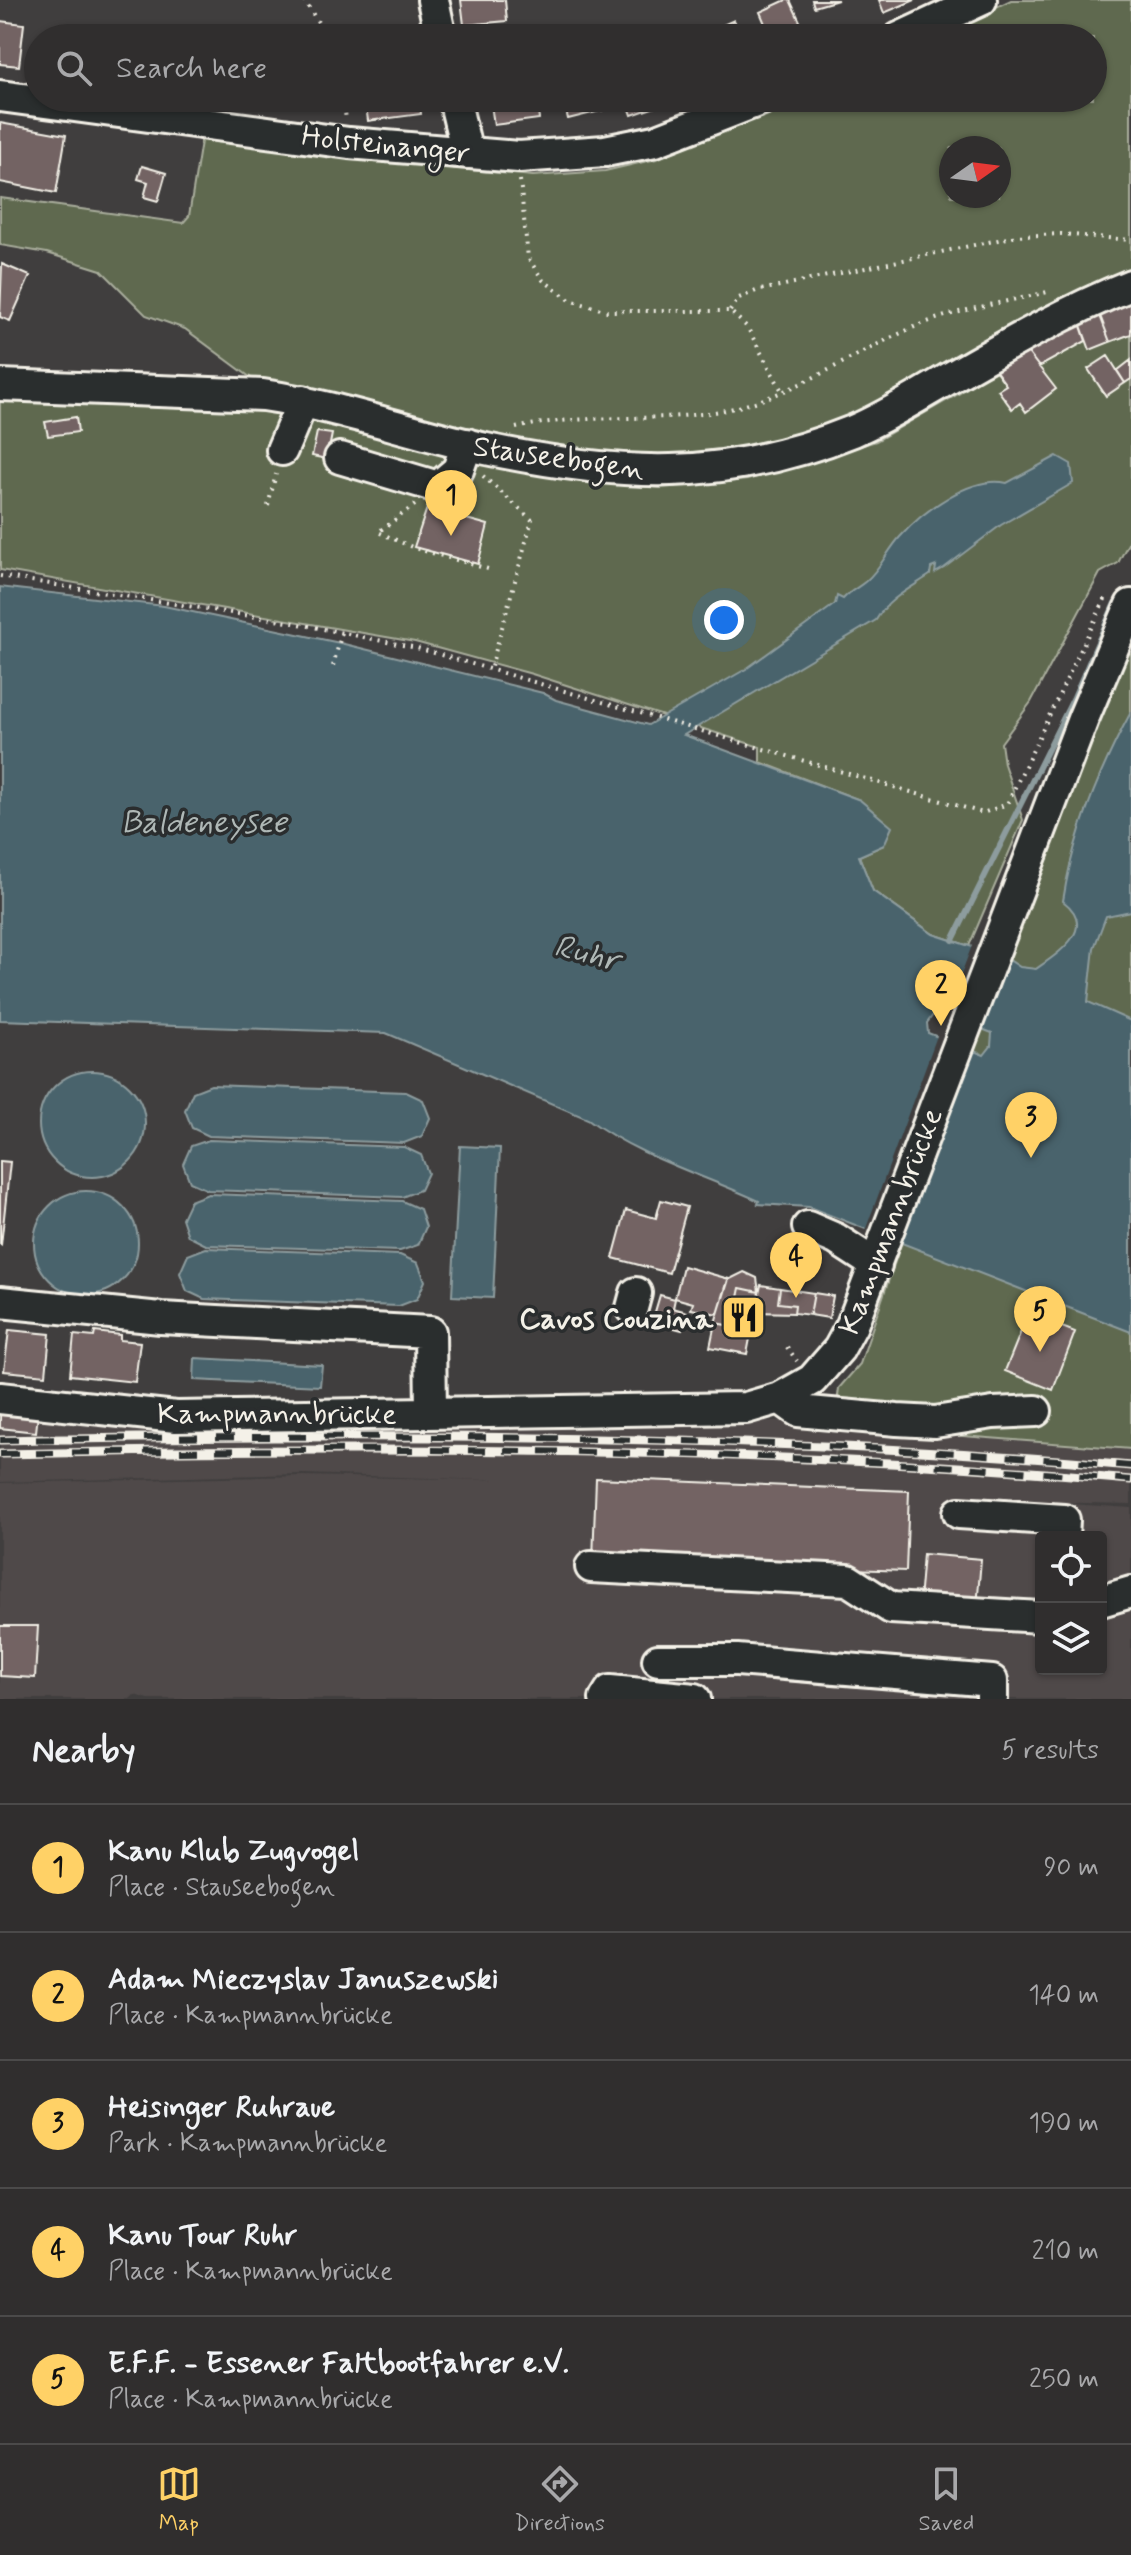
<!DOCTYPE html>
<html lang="en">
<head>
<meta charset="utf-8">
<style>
  :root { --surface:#302e2e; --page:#383636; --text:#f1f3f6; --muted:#a8a8aa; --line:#4b4a4a; --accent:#ffd166 }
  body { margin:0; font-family:Mynerve,sans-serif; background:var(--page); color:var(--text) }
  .controls { position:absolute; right:24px; bottom:24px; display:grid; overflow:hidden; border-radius:8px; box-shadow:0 2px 6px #0004 }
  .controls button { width:72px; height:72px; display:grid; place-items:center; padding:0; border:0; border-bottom:2px solid var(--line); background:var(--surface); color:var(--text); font:40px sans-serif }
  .compass { position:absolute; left:939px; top:136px; width:72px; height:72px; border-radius:50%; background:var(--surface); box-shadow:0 2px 6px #0004; rotate:76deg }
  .you { position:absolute; left:724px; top:620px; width:28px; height:28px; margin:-20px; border:6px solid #fff; border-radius:50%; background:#1a73e8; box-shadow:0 0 0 12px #1a73e833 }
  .badge { display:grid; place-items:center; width:52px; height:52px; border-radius:50%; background:var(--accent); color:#111; font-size:26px; font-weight:700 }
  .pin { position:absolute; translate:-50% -66px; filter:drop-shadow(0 2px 4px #0008) }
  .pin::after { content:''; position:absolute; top:42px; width:28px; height:24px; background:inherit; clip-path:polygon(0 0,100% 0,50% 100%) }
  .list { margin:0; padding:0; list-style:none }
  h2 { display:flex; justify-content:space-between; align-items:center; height:104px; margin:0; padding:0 32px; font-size:34px }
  h2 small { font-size:26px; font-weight:400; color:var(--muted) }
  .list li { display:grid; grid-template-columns:52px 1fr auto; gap:24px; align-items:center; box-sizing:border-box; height:128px; padding:0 32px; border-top:2px solid var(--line) }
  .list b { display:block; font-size:30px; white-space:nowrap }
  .list p { margin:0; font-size:26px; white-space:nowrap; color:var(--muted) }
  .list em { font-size:26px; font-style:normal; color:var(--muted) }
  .icon { flex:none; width:44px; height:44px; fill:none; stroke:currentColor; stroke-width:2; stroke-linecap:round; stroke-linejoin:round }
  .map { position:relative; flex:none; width:1131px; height:1699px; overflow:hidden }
  .search { position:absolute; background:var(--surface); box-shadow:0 2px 6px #0004; left:24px; right:24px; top:24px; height:88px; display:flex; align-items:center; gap:20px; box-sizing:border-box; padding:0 28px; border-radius:44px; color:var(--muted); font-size:30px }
  .sheet { height:744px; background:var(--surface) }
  nav { display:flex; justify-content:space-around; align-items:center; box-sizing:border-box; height:112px; border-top:2px solid var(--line); background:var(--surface); font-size:22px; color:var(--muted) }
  nav a { display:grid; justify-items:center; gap:4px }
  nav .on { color:var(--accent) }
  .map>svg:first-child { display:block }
  .built { fill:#4f4949; fill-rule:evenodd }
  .green { fill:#5e6950; stroke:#a9ad9c; stroke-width:2; fill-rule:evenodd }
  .water { fill:#48636c; stroke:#8d9c9e; stroke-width:2; fill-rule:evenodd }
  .pier { fill:#403e3e }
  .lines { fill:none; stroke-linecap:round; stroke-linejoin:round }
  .stream { stroke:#8d9c9e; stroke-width:6 }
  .building { fill:#736464; stroke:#f4f1e8; stroke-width:2 }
  .minor-casing { stroke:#f4f1e8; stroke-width:36 }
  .path { stroke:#f4f1e8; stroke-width:4; stroke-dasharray:2 6; stroke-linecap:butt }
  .minor { stroke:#2a2d2e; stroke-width:30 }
  .rail-casing { stroke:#f4f1e8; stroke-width:9 }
  .rail { stroke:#2a2d2e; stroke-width:6; stroke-dasharray:18; stroke-linecap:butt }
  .labels { text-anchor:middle; stroke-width:7; stroke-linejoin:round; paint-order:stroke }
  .street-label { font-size:30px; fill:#f4f1e8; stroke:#2a2d2e }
  .poi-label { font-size:30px; font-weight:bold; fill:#f4f1e8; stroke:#2a2d2e; text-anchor:end }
  .water-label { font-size:32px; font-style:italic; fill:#afb8b6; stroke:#2a2d2e }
</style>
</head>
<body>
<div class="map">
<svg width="1131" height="1699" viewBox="0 0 1131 1699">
  <rect width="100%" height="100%" fill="#403e3e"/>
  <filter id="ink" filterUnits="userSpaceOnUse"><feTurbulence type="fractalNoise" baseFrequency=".0125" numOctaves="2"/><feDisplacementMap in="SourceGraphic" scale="16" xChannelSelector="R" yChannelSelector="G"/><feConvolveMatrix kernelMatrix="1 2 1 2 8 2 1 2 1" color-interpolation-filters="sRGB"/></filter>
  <g filter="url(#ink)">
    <path class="built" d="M0,1410L589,1421H790L1131,1449V1504L1041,1502L1131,1508V1699H149L134,1695L130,1699H0V1483L303,1476L494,1480L302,1474L0,1482ZM1041,1537H1101V1669H1041Z"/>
    <path class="green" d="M1011,0H1131V274L910,390L803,436L686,459L613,458L510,442L368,402L306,388L258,383L185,329L146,315L101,270L47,253L0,245V198L183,223L189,216L202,135L322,156L533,176L605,171L656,159L800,98H1093V38H930ZM951,148H999V196H951Z
      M1131,296V538L1118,563L1100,573L1031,702L1001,743L1004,764L1023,820L969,946L933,934L873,891L859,856L884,845L860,800L760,762V747L532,674L415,642L0,570V401L301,412L599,483L661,488L747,480L876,441L960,393L1028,346Z
      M1131,626V1449L860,1428L835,1419L839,1388L860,1364L1001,951Z"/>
    <path class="water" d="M1057,456L1071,464L1073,483L1001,525L944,568L935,573L936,566L931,568L930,575C909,589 888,599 876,620L684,735L860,800L892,827L884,845L859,856L873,891L933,934L1006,958L1020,967L1036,969C1060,952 1098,928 1063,901C1073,835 1099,771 1131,712V911L1106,916L1094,948L1088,1002L1131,1021V1332L809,1207L758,1204L759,1201C703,1175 637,1156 588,1119L386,1033L0,1020V587L164,606L340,643L543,693L556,700L648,725L746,669L835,604L837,596L843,599C851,590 858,588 866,581C880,569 888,550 900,537C923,511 971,475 1007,483ZM936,1011L992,1033L991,1046L984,1055L928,1033L927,1023Z
      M39 1124a53 53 0 1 1 106 0a53 53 0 1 1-106 0Z
      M211,1085L406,1092L423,1100L430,1118L422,1136L404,1143L209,1136L192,1128L185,1110L193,1092Z
      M209,1140L404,1147L421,1155L428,1173L420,1190L402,1197L208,1190L190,1182L183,1164L191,1146Z
      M460,1146L500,1148L493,1298L452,1296Z
      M34 1243a52 52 0 1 1 104 0a52 52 0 1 1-104 0Z
      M208,1194L402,1201L420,1209L426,1227L418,1245L400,1251L206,1245L188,1236L182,1218L190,1201Z
      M206,1248L400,1255L418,1263L425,1281L417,1299L399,1306L204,1299L187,1291L180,1273L188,1255Z
      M195,1358L322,1365L320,1386L194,1380Z"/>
    <path class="pier" d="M973,943L1009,956L981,1033L944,1018Z
      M938,1033L975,1047L899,1244L865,1231Z"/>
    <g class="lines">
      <path class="stream" d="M953,940L1074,697L1115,603"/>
    </g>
    <path class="building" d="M461,0H505L507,21L464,25Z
      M786,0H790L803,28L771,38L760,12Z
      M812,0H838L814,7Z
      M879,0H915L884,13Z
      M734,20L742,38H699L698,36Z
      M0,21L24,24L19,66L0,64Z
      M113,34V38H83V36Z
      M244,98H293L244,103Z
      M303,98H325L326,101L304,103Z
      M365,98H419L421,114L368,121Z
      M490,98H536L539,119L494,125Z
      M563,98H584L588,114L568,119Z
      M584,98H605L608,109L588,114Z
      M626,98H656L658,106L632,115Z
      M656,98H687L658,106Z
      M0,123L66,135L56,193L0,182Z
      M142,166L166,173L158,201L144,197L148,182L138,179Z
      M2,264L30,276L10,321L0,317Z
      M1131,300V334L1110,342L1099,313Z
      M1099,313L1110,342L1090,350L1079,320Z
      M1079,320L1086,341L1039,367L1026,350Z
      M1026,350L1056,389L1026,412L1020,403L1012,409L998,390L1006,385L996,371Z
      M1108,356L1125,383L1106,396L1088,369Z
      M1131,360V379L1125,383L1117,371Z
      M76,417L78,432L48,436L45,422Z
      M317,432L332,434L327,459L312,456Z
      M427,508L488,525L478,564L414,547Z
      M0,1161L10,1162L1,1245L0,1244Z
      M661,1200L687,1207L669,1273L613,1258L626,1210L656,1218Z
      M683,1266L729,1279L718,1314L691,1309L693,1303L675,1298Z
      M744,1272L757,1278L759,1292L740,1288L732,1326L715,1323L728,1280Z
      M761,1285L780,1288L778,1303L795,1305L794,1313L755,1312Z
      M740,1288L759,1292L747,1354L710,1347L715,1323L732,1326Z
      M780,1288L814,1293L810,1315L794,1313L795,1305L778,1303Z
      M814,1293L833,1296L829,1318L810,1315Z
      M660,1295L675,1299L673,1308L687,1312L682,1330L652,1322Z
      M1028,1314L1075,1332L1053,1390L1005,1371Z
      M9,1330L50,1334L46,1375L4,1371Z
      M95,1332L120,1335V1340L140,1342L135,1382L70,1375L74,1335L94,1337Z
      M0,1410L38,1414L36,1432L0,1428Z
      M596,1478L909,1491L906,1571L593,1560Z
      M923,1554L981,1559L977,1607L919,1602Z
      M0,1626H38L35,1678L0,1676Z"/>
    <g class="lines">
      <defs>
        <path id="minor" d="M433,0L441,38
          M899,38L981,0
          M0,96L349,143L519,157L605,151L655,141L765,98
          M454,98L467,153
          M0,385L263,395C339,406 411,433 486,449C619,477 724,483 853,431C886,417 917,397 948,379C1007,345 1068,310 1131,285
          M282,450L303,401
          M340,458L438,487L458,470L467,444
          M808,1227L836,1239L876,1265
          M0,1302L161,1318L430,1332L431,1412
          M632,1308L636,1293
          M0,1398L176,1417L746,1408L780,1398L812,1380L839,1349L852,1325L1083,719L1131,605
          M780,1398L798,1411L897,1420L935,1422L993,1413L1036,1411
          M959,1513L1064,1520L1063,1537
          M591,1567L848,1580L891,1608L1041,1617
          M1101,1601L1131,1592
          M658,1660H737L992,1681V1699
          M605,1699L610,1691L695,1699"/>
      </defs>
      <use href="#minor" class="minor-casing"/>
      <path class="path" d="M304,0L328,38
        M343,98L346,119
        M520,180L528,258L543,280L570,300L607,311H730L747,327L782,391
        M730,311L739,298L756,291L1017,236L1061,234L1131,240
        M516,428C591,410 671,427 745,405C808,387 862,348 922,324C963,308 1009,302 1051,291
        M483,476L532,520L491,667
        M415,505L378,532L414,548L488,569
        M268,506L276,474
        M0,576L294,623L417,648L983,813L1007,804L1106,597
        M333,666L342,632
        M787,1347L797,1361"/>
      <use href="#minor" class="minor"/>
      <defs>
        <path id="rail" d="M0,1440C378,1434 754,1433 1131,1466
          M0,1454C378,1446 755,1447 1131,1480"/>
      </defs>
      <use href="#rail" class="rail-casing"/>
      <use href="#rail" class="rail"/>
    </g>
  </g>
  <defs>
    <symbol id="restaurant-square" viewBox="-11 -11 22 22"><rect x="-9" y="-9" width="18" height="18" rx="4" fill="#ffd166" stroke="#2a2d2e"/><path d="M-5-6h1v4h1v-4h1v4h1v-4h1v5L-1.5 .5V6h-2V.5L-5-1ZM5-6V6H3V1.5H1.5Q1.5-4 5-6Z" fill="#111"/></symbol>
  </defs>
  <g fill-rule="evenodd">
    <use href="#restaurant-square" x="718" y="1292" width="51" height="51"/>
  </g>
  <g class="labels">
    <g class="street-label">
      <text transform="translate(386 144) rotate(6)" y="10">Holsteinanger</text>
      <text transform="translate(559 457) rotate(8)" y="10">Stauseebogen</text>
      <text transform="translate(890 1221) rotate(-69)" y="10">Kampmannbrücke</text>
      <text x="277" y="1423">Kampmannbrücke</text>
    </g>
    <g class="poi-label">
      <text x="713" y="1328">Cavos Couzina</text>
    </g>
    <g class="water-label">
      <text x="204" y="832">Baldeneysee</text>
      <text transform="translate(587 952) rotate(14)" y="11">Ruhr</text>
    </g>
  </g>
</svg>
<div class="controls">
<button><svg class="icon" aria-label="locate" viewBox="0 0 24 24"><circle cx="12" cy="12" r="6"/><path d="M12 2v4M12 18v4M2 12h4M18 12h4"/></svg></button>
<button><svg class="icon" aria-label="layers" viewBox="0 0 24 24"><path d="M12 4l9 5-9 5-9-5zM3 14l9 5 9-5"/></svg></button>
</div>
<svg class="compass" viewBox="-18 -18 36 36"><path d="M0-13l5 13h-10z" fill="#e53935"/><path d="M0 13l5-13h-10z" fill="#a8a8aa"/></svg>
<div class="you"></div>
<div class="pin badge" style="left:451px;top:536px">1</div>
<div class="pin badge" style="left:941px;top:1026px">2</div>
<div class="pin badge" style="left:1031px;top:1158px">3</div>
<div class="pin badge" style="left:796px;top:1298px">4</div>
<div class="pin badge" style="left:1040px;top:1352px">5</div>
<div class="search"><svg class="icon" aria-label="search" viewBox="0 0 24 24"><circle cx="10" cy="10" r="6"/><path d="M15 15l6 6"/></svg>Search here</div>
</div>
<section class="sheet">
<h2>Nearby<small>5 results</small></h2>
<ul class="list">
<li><span class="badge">1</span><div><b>Kanu Klub Zugvogel</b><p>Place · Stauseebogen</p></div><em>90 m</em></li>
<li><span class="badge">2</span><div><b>Adam Mieczyslav Januszewski</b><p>Place · Kampmannbrücke</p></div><em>140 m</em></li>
<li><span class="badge">3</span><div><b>Heisinger Ruhraue</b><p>Park · Kampmannbrücke</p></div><em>190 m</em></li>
<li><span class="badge">4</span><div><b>Kanu Tour Ruhr</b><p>Place · Kampmannbrücke</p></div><em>210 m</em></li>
<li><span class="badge">5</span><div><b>E.F.F. - Essener Faltbootfahrer e.V.</b><p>Place · Kampmannbrücke</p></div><em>250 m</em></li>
</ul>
</section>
<nav>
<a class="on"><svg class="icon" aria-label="map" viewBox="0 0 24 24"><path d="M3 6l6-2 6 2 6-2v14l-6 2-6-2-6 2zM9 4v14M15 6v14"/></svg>Map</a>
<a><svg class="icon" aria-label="directions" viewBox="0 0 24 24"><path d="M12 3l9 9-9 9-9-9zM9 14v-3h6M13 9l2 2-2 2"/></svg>Directions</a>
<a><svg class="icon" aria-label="saved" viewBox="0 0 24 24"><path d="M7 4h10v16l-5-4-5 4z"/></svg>Saved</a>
</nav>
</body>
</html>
